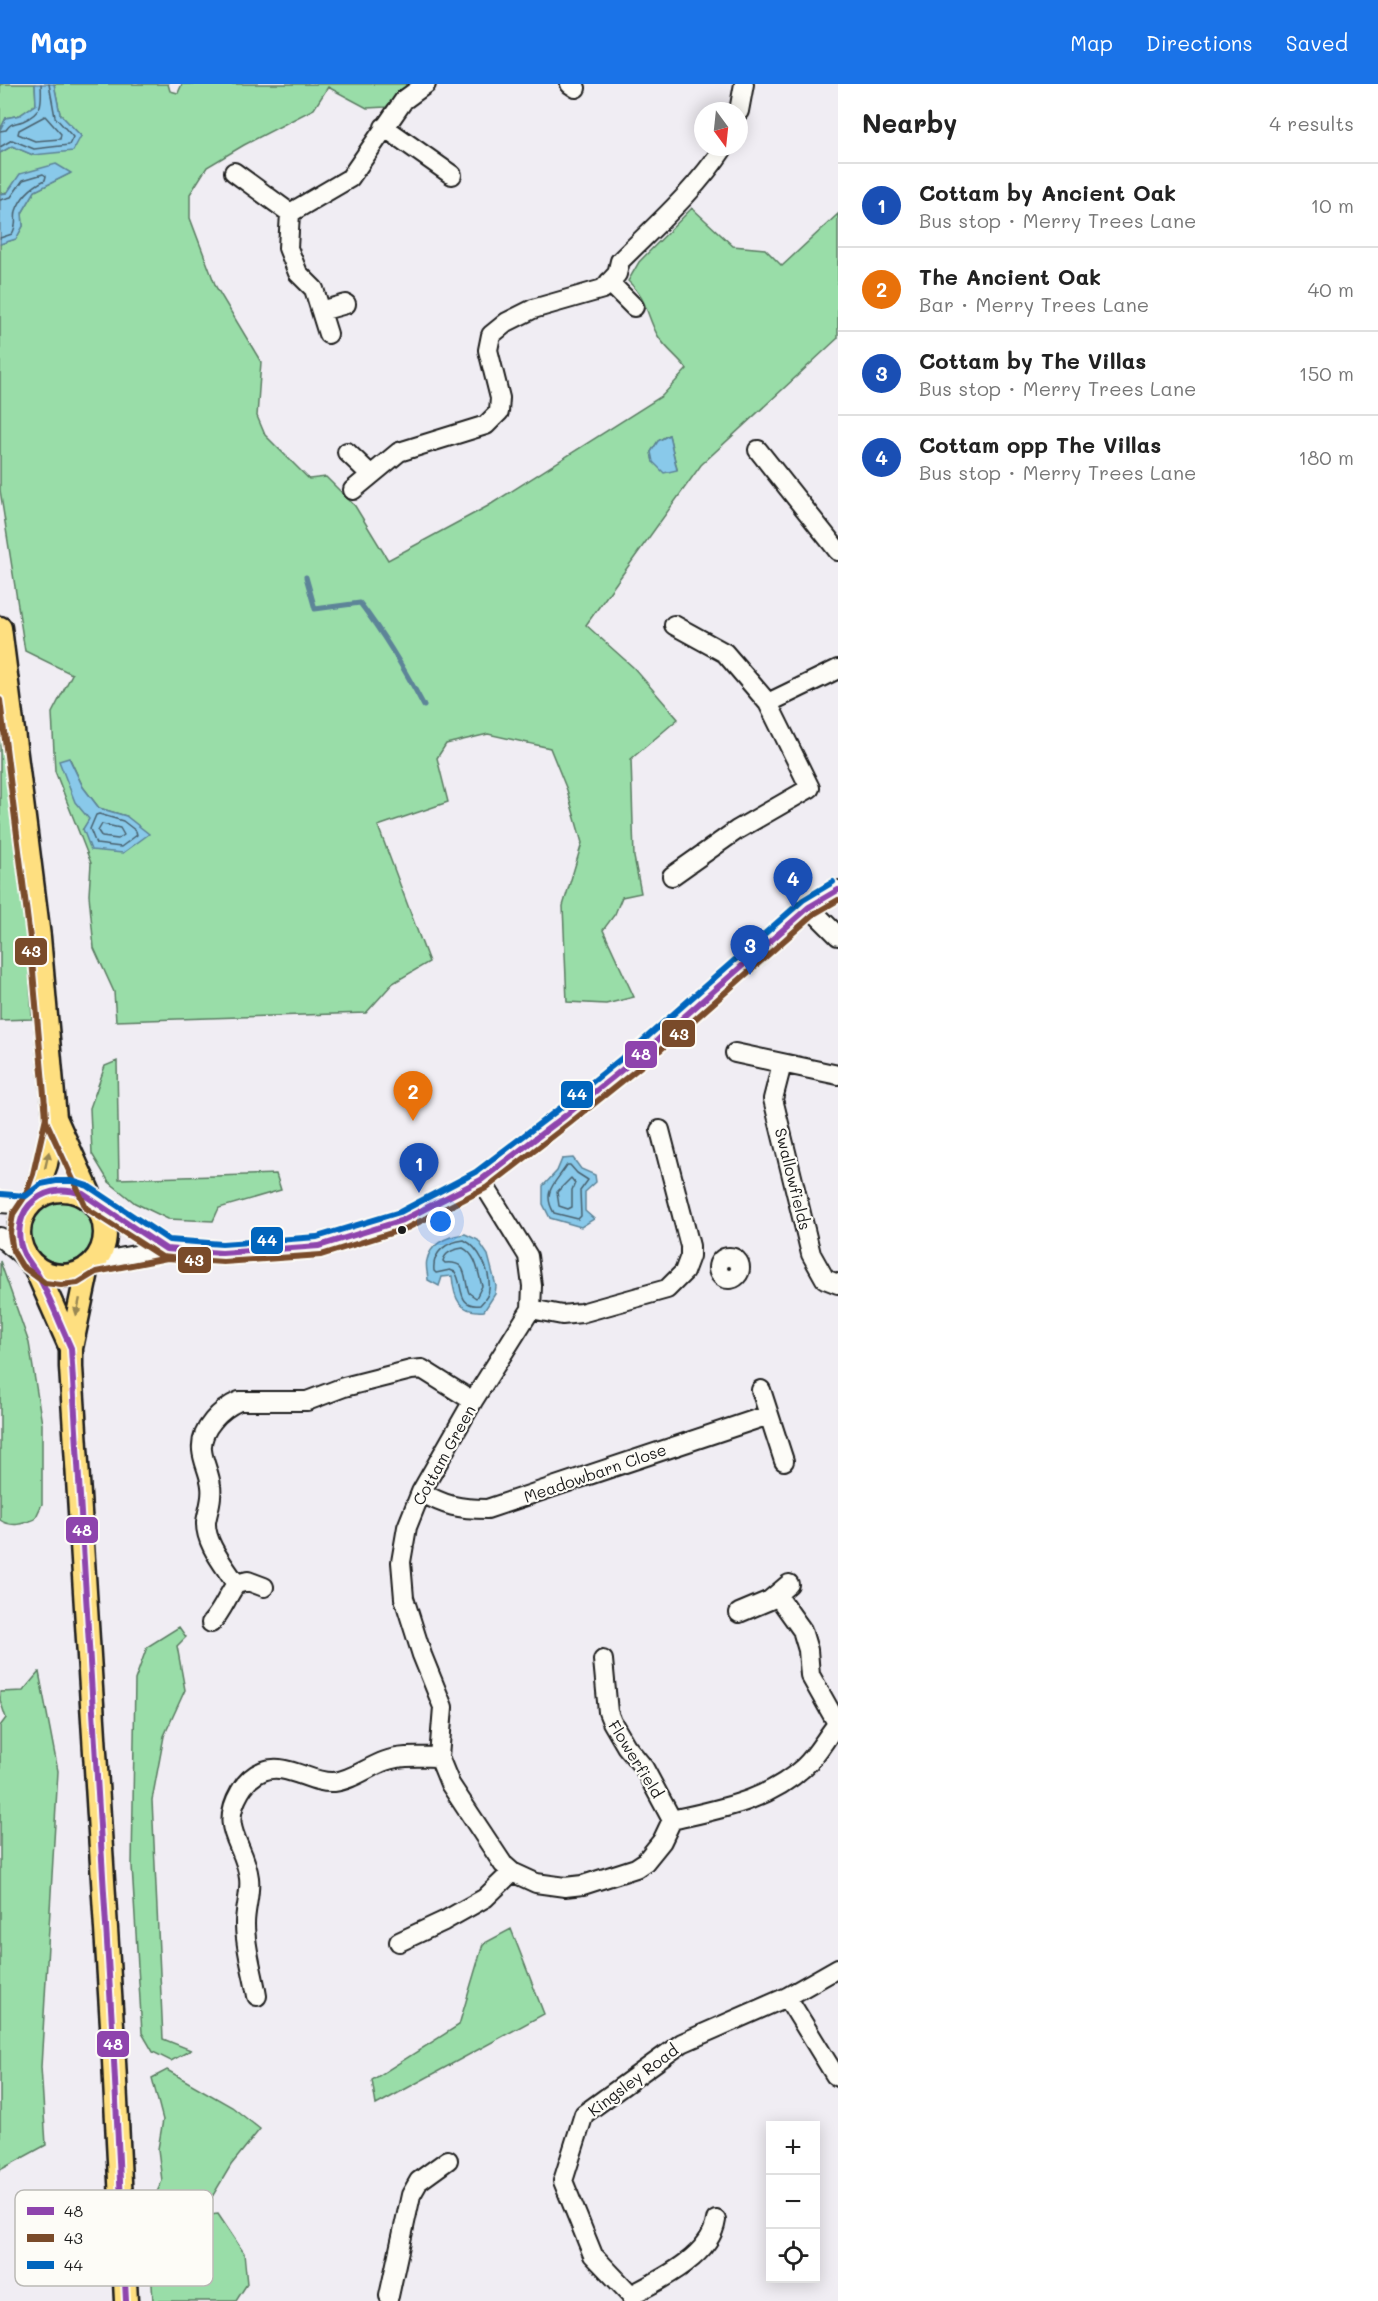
<!DOCTYPE html>
<html lang="en">
<head>
<meta charset="utf-8">
<style>
  :root { --surface:#fff; --page:#f2f2f2; --text:#222; --muted:#767676; --line:#e0e0e0; --accent:#1a73e8 }
  body { margin:0; font-family:Mali,sans-serif; background:var(--page); color:var(--text) }
  .controls { position:absolute; right:18px; bottom:18px; display:grid; overflow:hidden; border-radius:0px; box-shadow:0 3px 15px #0003 }
  .controls button { width:54px; height:54px; display:grid; place-items:center; padding:0; border:0; border-bottom:2px solid var(--line); background:var(--surface); color:var(--text); font:30px sans-serif }
  .compass { position:absolute; left:694px; top:18px; width:54px; height:54px; border-radius:50%; background:var(--surface); box-shadow:0 3px 15px #0003; rotate:165deg }
  .you { position:absolute; left:441px; top:1138px; width:21px; height:21px; margin:-15px; border:4px solid #fff; border-radius:50%; background:#1a73e8; box-shadow:0 0 0 9px #1a73e833 }
  .badge { display:grid; place-items:center; width:39px; height:39px; border-radius:50%; background:var(--accent); color:#fff; font-size:20px; font-weight:700 }
  .pin { position:absolute; translate:-50% -50px; filter:drop-shadow(0 2px 3px #0008) }
  .pin::after { content:''; position:absolute; top:32px; width:21px; height:18px; background:inherit; clip-path:polygon(0 0,100% 0,50% 100%) }
  .list { margin:0; padding:0; list-style:none }
  h2 { display:flex; justify-content:space-between; align-items:center; height:78px; margin:0; padding:0 24px; font-size:26px }
  h2 small { font-size:20px; font-weight:400; color:var(--muted) }
  .list li { display:grid; grid-template-columns:39px 1fr auto; gap:18px; align-items:center; box-sizing:border-box; height:84px; padding:0 24px; border-top:2px solid var(--line) }
  .list b { display:block; font-size:22px; white-space:nowrap }
  .list p { margin:0; font-size:20px; white-space:nowrap; color:var(--muted) }
  .list em { font-size:20px; font-style:normal; color:var(--muted) }
  .icon { flex:none; width:33px; height:33px; fill:none; stroke:currentColor; stroke-width:2; stroke-linecap:round; stroke-linejoin:round }
  .map { position:relative; flex:none; width:838px; height:2217px; overflow:hidden }
  header { display:flex; align-items:center; gap:36px; box-sizing:border-box; height:84px; padding:0 30px; background:var(--accent); color:#fff }
  header strong { font-size:28px }
  nav { display:flex; gap:33px; margin-inline-start:auto; font-size:21px }
  main { display:flex }
  aside { flex:1; background:var(--surface) }
  .map>svg:first-child { display:block }
  .green { fill:#99dda8; stroke:#5a7c62; stroke-width:1.5; fill-rule:evenodd }
  .water { fill:#89c9ea; stroke:#5d8498; stroke-width:1.5 }
  .lines { fill:none; stroke-linecap:round; stroke-linejoin:round }
  .shore { stroke:#48616e; stroke-width:1.5 }
  .stream { stroke:#5d8498; stroke-width:5 }
  .minor-casing { stroke:#1c1c1c; stroke-width:22 }
  .major-casing { stroke:#1c1c1c; stroke-width:27 }
  .minor { stroke:#fdfcf7; stroke-width:18 }
  .major { stroke:#fedf80; stroke-width:22 }
  .bus-1-casing { stroke:#fdfcf7; stroke-width:10 }
  .bus-2-casing { stroke:#fdfcf7; stroke-width:10 }
  .bus-3-casing { stroke:#fdfcf7; stroke-width:10 }
  .bus-1 { stroke:#8e44ad; stroke-width:6 }
  .bus-2 { stroke:#7a4b2a; stroke-width:6 }
  .bus-3 { stroke:#0065bd; stroke-width:6 }
  .oneway { fill:#988753 }
  .bus-dot { fill:#1c1c1c; stroke:#fdfcf7; stroke-width:2 }
  .labels { text-anchor:middle; stroke-width:4.5; stroke-linejoin:round; paint-order:stroke }
  .street-label { font-size:16px; fill:#1c1c1c; stroke:#fdfcf7 }
  .key { fill:#fdfcf7; stroke:#bab9b5; stroke-width:1.5 }
  .key-label { font-size:16px; fill:#1c1c1c }
  .line-badge { stroke:#fdfcf7; stroke-width:2 }
  .badge-label { font-size:16px; text-anchor:middle; font-weight:bold; fill:#fff }
</style>
</head>
<body>
<header>
<strong>Map</strong>
<nav><a>Map</a><a>Directions</a><a>Saved</a></nav>
</header>
<main>
<div class="map">
<svg width="838" height="2217" viewBox="0 0 838 2217">
  <rect width="100%" height="100%" fill="#f0edf3"/>
  <filter id="ink" filterUnits="userSpaceOnUse"><feTurbulence type="fractalNoise" baseFrequency=".0167" numOctaves="2"/><feDisplacementMap in="SourceGraphic" scale="12" xChannelSelector="R" yChannelSelector="G"/><feConvolveMatrix kernelMatrix="1 2 1 2 8 2 1 2 1" color-interpolation-filters="sRGB"/></filter>
  <g filter="url(#ink)">
    <path class="green" d="M0,0H35L36,20L20,31L6,34L0,46Z
      M54,0H168L170,7L178,9L182,0H411L386,23L367,24L328,3L314,25L244,61L207,83L190,110V134L216,203L261,278L257,332L265,351L309,395L326,393L355,422L388,476L488,422L662,312L687,285C679,274 665,264 658,252C646,231 648,216 628,197L639,178L692,124L733,162L765,165L782,182L838,130V254L701,381L586,541L634,584L678,635L631,675L634,773L641,809L622,813L615,830L603,846L634,913L606,920L567,918L563,822L582,759L567,706L550,664L488,650L446,660L437,674L448,718L378,742L429,878L393,899L366,929L116,937L114,908L94,864L89,811L91,779L55,687L52,629L72,590L25,567L0,406V160L16,155L23,142L22,129L35,107L71,89L0,110V69L12,62L33,71L81,52L60,30ZM668,351H669L677,385L653,378L651,368L658,357ZM70,675L83,703L99,724L126,732L83,745L90,735Z
      M0,594L27,854L32,935L0,936Z
      M117,977L119,1095L276,1090L281,1106L219,1124L213,1137L168,1135L135,1119L109,1098L92,1070L90,1024L105,982Z
      M31 1148a31 31 0 1 1 62 0a31 31 0 1 1-62 0Z
      M0,1177L29,1259L42,1340V1420L35,1435C23,1440 12,1444 0,1436Z
      M179,1543L186,1553L177,1562L185,1606L164,1652L152,1716L163,1955L191,1966L171,1977L153,1968L142,1949L132,1782L135,1596L147,1563Z
      M39,1588L58,1687L41,1983L46,2061L0,2086V1642L6,1634L0,1616V1608L23,1607Z
      M511,1845L544,1930L376,2021L372,1996L459,1941L483,1860Z
      M167,1986L232,2023L260,2045L231,2081L209,2118L154,2139L147,2130L162,2097L158,2065L163,2036L152,1994Z
      M218,2130L244,2169L247,2200L236,2217H153L149,2153L189,2148L200,2132Z"/>
    <path class="water" d="M35,0H54L60,30L81,52L73,67L33,71L12,62L0,69V46L6,34L20,31L36,20Z
      M56,80L71,89L35,107L22,129L23,142L16,155L0,160V110L7,109L20,90Z
      M669,351L677,386L664,389L653,378L651,368L658,357Z
      M69,674L83,703L99,724L126,732L149,750L123,769L91,766L83,745L89,735L75,718L59,677Z
      M573,1074L581,1085L595,1091L596,1098L585,1108V1127L594,1135L581,1143L550,1134L543,1120V1102L557,1087L562,1075Z
      M465,1150L478,1156L488,1171L496,1202L495,1210L484,1227C459,1229 454,1215 452,1192L442,1193L439,1202L428,1196C428,1190 425,1182 427,1176C431,1158 450,1152 465,1150Z"/>
    <g class="lines">
      <path class="shore" d="M45,32L61,50L60,55L35,57L18,50L19,46Z
        M0,47L6,46C11,38 15,40 23,37C43,28 42,19 41,0
        M0,63L12,56L34,65L69,61L73,53L55,33L49,0
        M0,116L11,113L23,96L43,90L46,92L45,96C33,102 21,112 16,127C14,135 18,140 12,150L0,154
        M99,730L123,737L136,747L137,751L121,763L96,760L90,745L96,731Z
        M102,740L120,744L124,751L118,755L102,753L98,747Z
        M567,1081H570L577,1089L588,1096L580,1107L581,1132L578,1135L554,1129C541,1107 556,1099 567,1081Z
        M571,1094L575,1099L572,1106V1123L568,1125L559,1122L557,1108Z
        M464,1156C479,1163 491,1188 489,1205C489,1211 484,1217 480,1221C456,1224 464,1200 455,1188L450,1186L436,1189L434,1187C432,1168 446,1158 464,1156Z
        M463,1164C477,1171 478,1189 482,1202L476,1214L469,1209C463,1193 469,1177 445,1179L443,1177C445,1168 455,1165 463,1164Z"/>
      <path class="stream" d="M306,493L315,525L360,519C385,552 405,586 424,622"/>
      <defs>
        <path id="minor" d="M570,0L576,4
          M739,27L744,0
          M384,43L452,91
          M234,88L290,129
          M609,198L634,223
          M321,227L346,220
          M328,250L314,205L298,189L288,164L290,129L350,94L404,16L426,0
          M758,366L838,467
          M347,368L371,391
          M353,406L399,368L486,341L499,328L500,314L488,266L491,251L507,238L533,225L603,205L617,190L620,177C656,141 696,106 724,63
          M674,541L725,569L768,619L838,585
          M672,792L737,746L810,704L768,619
          M809,823L838,852
          M735,969L838,991
          M782,980L773,1015L811,1170L825,1195L838,1200
          M481,1096L528,1172L532,1202L531,1225L473,1317L421,1408L407,1443L401,1478L404,1514L422,1571L443,1623L439,1673L450,1700L503,1780L512,1788L536,1799L565,1803L583,1801L636,1784L645,1778L662,1757L672,1736C719,1725 768,1717 804,1683C818,1670 826,1653 838,1639
          M0,1119L29,1121
          M96,1121L166,1165
          M0,1153L29,1177
          M718 1184a11 11 0 1 1 22 0a11 11 0 1 1-22 0Z
          M93,1179L166,1165L222,1169L319,1162L403,1136L481,1096L565,1032L644,968L809,823L838,806
          M531,1225L562,1231L581,1229L667,1205L684,1188L690,1172V1162L660,1046
          M761,1306L784,1377
          M421,1408C445,1422 459,1425 487,1425L769,1331
          M236,1500C225,1482 205,1460 206,1438C208,1425 213,1415 211,1402C210,1390 203,1378 202,1366C200,1345 221,1325 239,1317H307L344,1303L411,1286L422,1285L473,1317
          M777,1511L802,1546L808,1566L810,1591L837,1639
          M739,1529L770,1516L789,1500
          M211,1539C223,1526 226,1514 236,1500L248,1497L264,1503
          M603,1576L608,1628L612,1638L626,1662L644,1684L672,1736
          M399,1858L444,1837L485,1814L512,1788
          M257,1912C253,1888 245,1864 245,1840C245,1824 251,1809 249,1794C245,1759 218,1746 240,1708C245,1699 253,1691 263,1687C287,1678 311,1700 334,1698C352,1696 368,1683 385,1677C402,1671 421,1673 439,1673
          M787,1913L835,1991L838,1993
          M631,2211C660,2196 711,2172 716,2136
          M389,2212L411,2111L419,2097L448,2076
          M633,2217L631,2211L593,2171L563,2097L584,2030L682,1959L787,1913L838,1884"/>
        <path id="major" d="M0,544L39,853L55,1034L46,1080L33,1116
          M55,1034L93,1118
          M19 1149a43 43 0 1 1 86 0a43 43 0 1 1-86 0Z
          M35,1183L71,1264
          M88,1183L71,1264V1283L113,1957L126,2217"/>
      </defs>
      <use href="#minor" class="minor-casing"/>
      <use href="#major" class="major-casing"/>
      <use href="#minor" class="minor"/>
      <use href="#major" class="major"/>
      <defs>
        <path id="bus-1" d="M126,2217L113,1957L71,1264C61,1242 52,1219 41,1197C37,1187 29,1179 24,1170C15,1151 19,1128 35,1116C50,1104 66,1105 83,1110L166,1165L222,1169L319,1162L403,1136L481,1096L565,1032L644,968L809,823L838,806"/>
        <path id="bus-2" d="M0,616L30,854L46,1033L33,1090L25,1112L13,1130L10,1149L13,1167L22,1182L45,1199L61,1201L78,1199L96,1188L167,1174L223,1178L321,1171L407,1144L486,1104L570,1039L650,975L814,830L838,816
          M45,1019L46,1037L86,1124L162,1173L190,1176"/>
        <path id="bus-3" d="M1,1110L26,1112L41,1100L56,1097H72L88,1102L169,1156L222,1160L317,1153L400,1128L476,1088L559,1025L638,961L803,816L833,798"/>
      </defs>
      <use href="#bus-1" class="bus-1-casing"/>
      <use href="#bus-2" class="bus-2-casing"/>
      <use href="#bus-3" class="bus-3-casing"/>
      <use href="#bus-1" class="bus-1"/>
      <use href="#bus-2" class="bus-2"/>
      <use href="#bus-3" class="bus-3"/>
    </g>
    <defs><path id="oneway-solid" d="M-6-.8H1V-3.2L6.5 0L1 3.2V.8H-6Z" transform="scale(1.5)"/></defs>
    <g class="oneway">
      <use href="#oneway-solid" transform="translate(47 1076) rotate(-77)"/>
      <use href="#oneway-solid" transform="translate(78 1223) rotate(102)"/>
    </g>
  </g>
  <circle class="bus-dot" cx="402" cy="1146" r="5"/>
  <g class="labels">
    <g class="street-label">
      <text transform="translate(793 1095) rotate(76)" y="6">Swallowfields</text>
      <text transform="translate(444 1371) rotate(-61)" y="6">Cottam Green</text>
      <text transform="translate(595 1389) rotate(-19)" y="6">Meadowbarn Close</text>
      <text transform="translate(636 1675) rotate(58)" y="6">Flowerfield</text>
      <text transform="translate(633 1996) rotate(-37)" y="6">Kingsley Road</text>
    </g>
  </g>
  <rect x="15" y="2106" width="198" height="96" rx="9" class="key"/>
  <rect x="27" y="2123" width="27" height="8" fill="#8e44ad"/>
  <rect x="27" y="2150" width="27" height="8" fill="#7a4b2a"/>
  <rect x="27" y="2177" width="27" height="8" fill="#0065bd"/>
  <g class="key-label">
    <text x="64" y="2133">48</text>
    <text x="64" y="2160">43</text>
    <text x="64" y="2187">44</text>
  </g>
  <g class="line-badge">
    <rect x="14" y="853" width="34" height="29" rx="6" fill="#7a4b2a"/>
    <rect x="661" y="935" width="35" height="29" rx="6" fill="#7a4b2a"/>
    <rect x="624" y="956" width="34" height="29" rx="6" fill="#8e44ad"/>
    <rect x="560" y="996" width="34" height="29" rx="6" fill="#0065bd"/>
    <rect x="250" y="1142" width="34" height="29" rx="6" fill="#0065bd"/>
    <rect x="177" y="1162" width="35" height="28" rx="6" fill="#7a4b2a"/>
    <rect x="65" y="1432" width="34" height="28" rx="6" fill="#8e44ad"/>
    <rect x="96" y="1946" width="34" height="28" rx="6" fill="#8e44ad"/>
  </g>
  <g class="badge-label">
    <text x="31" y="873">43</text>
    <text x="679" y="956">43</text>
    <text x="641" y="976">48</text>
    <text x="577" y="1016">44</text>
    <text x="267" y="1162">44</text>
    <text x="194" y="1182">43</text>
    <text x="82" y="1452">48</text>
    <text x="113" y="1966">48</text>
  </g>
</svg>
<div class="controls">
<button>+</button>
<button>−</button>
<button><svg class="icon" aria-label="locate" viewBox="0 0 24 24"><circle cx="12" cy="12" r="6"/><path d="M12 2v4M12 18v4M2 12h4M18 12h4"/></svg></button>
</div>
<svg class="compass" viewBox="-18 -18 36 36"><path d="M0-13l5 13h-10z" fill="#e53935"/><path d="M0 13l5-13h-10z" fill="#767676"/></svg>
<div class="you"></div>
<div class="pin badge" style="left:419px;top:1109px;background:#1a4fb4">1</div>
<div class="pin badge" style="left:413px;top:1037px;background:#e8710a">2</div>
<div class="pin badge" style="left:750px;top:891px;background:#1a4fb4">3</div>
<div class="pin badge" style="left:793px;top:824px;background:#1a4fb4">4</div>
</div>
<aside>
<h2>Nearby<small>4 results</small></h2>
<ul class="list">
<li><span class="badge" style="background:#1a4fb4">1</span><div><b>Cottam by Ancient Oak</b><p>Bus stop · Merry Trees Lane</p></div><em>10 m</em></li>
<li><span class="badge" style="background:#e8710a">2</span><div><b>The Ancient Oak</b><p>Bar · Merry Trees Lane</p></div><em>40 m</em></li>
<li><span class="badge" style="background:#1a4fb4">3</span><div><b>Cottam by The Villas</b><p>Bus stop · Merry Trees Lane</p></div><em>150 m</em></li>
<li><span class="badge" style="background:#1a4fb4">4</span><div><b>Cottam opp The Villas</b><p>Bus stop · Merry Trees Lane</p></div><em>180 m</em></li>
</ul>
</aside>
</main>
</body>
</html>
